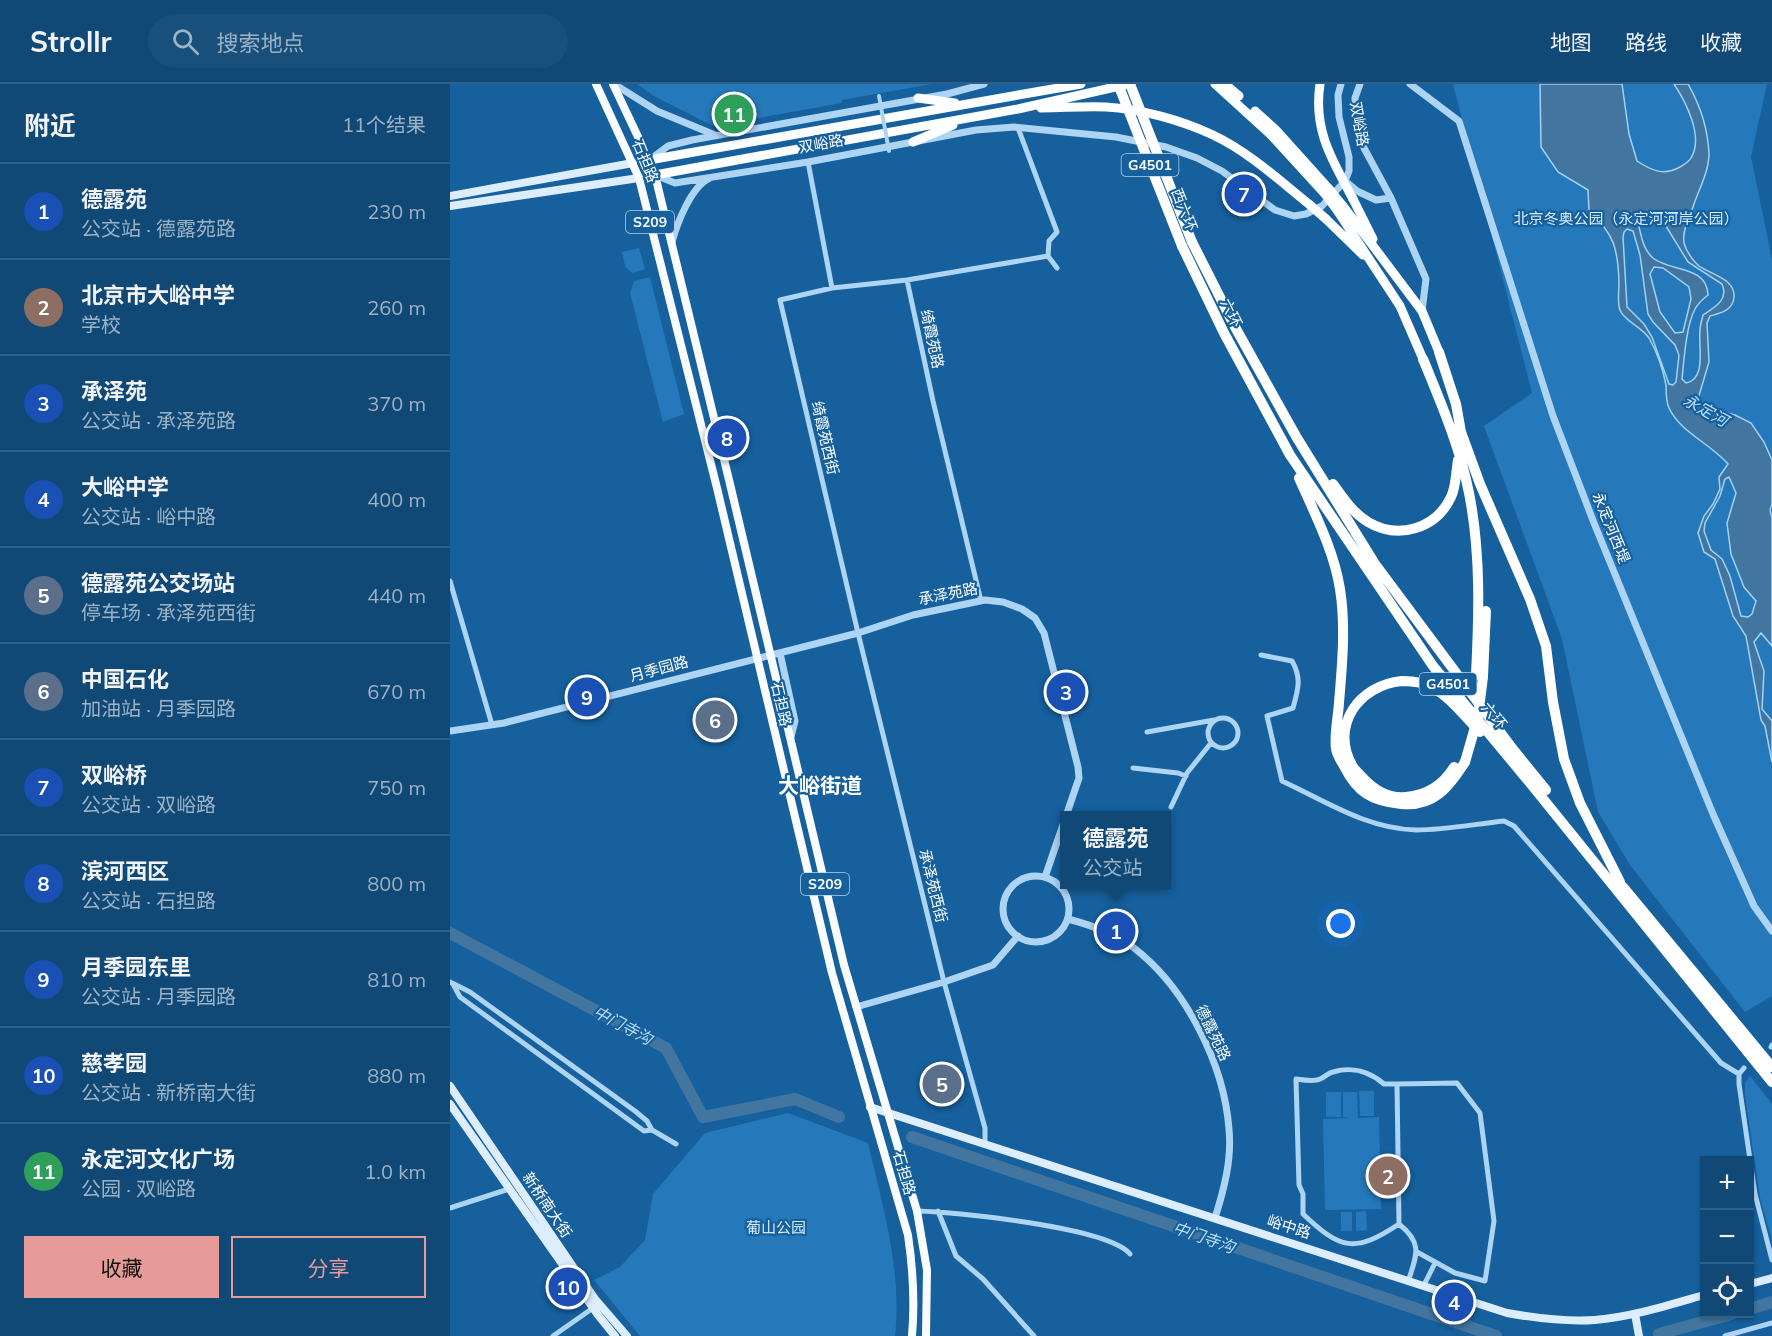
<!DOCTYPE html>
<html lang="zh">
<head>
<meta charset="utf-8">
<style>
  :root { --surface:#104876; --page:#194f7b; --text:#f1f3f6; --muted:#9cb2c5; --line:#306088; --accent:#e69b98 }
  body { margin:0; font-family:Mulish,"Noto Sans SC",sans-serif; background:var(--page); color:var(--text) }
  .controls { position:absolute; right:18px; bottom:18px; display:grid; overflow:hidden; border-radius:0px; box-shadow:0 2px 4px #0004 }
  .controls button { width:54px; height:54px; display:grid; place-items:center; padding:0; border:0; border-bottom:2px solid var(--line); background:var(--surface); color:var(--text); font:30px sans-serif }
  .you { position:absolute; left:891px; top:840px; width:21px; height:21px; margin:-15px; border:4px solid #fff; border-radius:50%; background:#1a73e8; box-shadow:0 0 0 9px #1a73e833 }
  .badge { display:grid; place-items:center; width:39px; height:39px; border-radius:50%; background:var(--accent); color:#fff; font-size:20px; font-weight:700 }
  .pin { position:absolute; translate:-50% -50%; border:3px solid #fff; box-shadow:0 2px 6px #0006 }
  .popup { position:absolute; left:610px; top:727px; width:111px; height:78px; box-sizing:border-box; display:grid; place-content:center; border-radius:0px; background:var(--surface); filter:drop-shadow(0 2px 4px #0005); font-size:20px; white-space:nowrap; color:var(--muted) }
  .popup b { font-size:22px; color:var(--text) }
  .popup::after { content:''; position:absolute; left:50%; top:100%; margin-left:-12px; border:12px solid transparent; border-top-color:var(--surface) }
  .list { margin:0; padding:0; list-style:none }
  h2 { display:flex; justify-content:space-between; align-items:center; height:78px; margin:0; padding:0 24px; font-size:26px }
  h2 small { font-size:20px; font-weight:400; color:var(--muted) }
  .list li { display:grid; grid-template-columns:39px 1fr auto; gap:18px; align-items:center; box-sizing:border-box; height:96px; padding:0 24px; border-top:2px solid var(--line) }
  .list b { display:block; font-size:22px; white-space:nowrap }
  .list p { margin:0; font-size:20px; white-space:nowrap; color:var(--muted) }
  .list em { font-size:20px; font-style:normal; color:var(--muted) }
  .actions { display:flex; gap:12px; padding:18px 24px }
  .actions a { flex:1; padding:14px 0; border:2px solid var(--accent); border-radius:0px; text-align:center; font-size:21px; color:var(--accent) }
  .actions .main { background:var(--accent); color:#111 }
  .icon { flex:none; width:33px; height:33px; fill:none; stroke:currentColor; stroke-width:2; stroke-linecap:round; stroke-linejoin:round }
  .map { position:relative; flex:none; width:1322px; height:1252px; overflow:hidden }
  header { display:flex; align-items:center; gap:36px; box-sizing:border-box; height:84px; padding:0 30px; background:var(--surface); border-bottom:2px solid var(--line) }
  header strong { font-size:28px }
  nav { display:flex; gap:33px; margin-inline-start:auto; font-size:21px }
  .search { width:420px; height:54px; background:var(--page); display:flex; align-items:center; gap:15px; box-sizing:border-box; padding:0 21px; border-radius:33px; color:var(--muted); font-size:22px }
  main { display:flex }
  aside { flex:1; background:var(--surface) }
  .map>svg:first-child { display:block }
  .green { fill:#2579ba }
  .water { fill:#4275a0; stroke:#a0d1f6; stroke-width:1.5; fill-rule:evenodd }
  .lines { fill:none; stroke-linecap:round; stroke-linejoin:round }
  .river { stroke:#4275a0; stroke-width:12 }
  .minor { stroke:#add4f3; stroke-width:5 }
  .tertiary { stroke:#add4f3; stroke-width:7 }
  .secondary { stroke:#dceefd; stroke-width:8 }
  .primary { stroke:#f9fcff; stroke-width:8 }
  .trunk { stroke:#fcfeff; stroke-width:9 }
  .motorway { stroke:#fff; stroke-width:10 }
  .pedestrian-bridge { stroke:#add4f3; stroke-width:4 }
  .trunk-bridge { stroke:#fcfeff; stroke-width:9 }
  .motorway-bridge { stroke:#fff; stroke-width:10 }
  .labels { text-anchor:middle; stroke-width:4.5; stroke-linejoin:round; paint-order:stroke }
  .shield { fill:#16609e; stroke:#b9cfe2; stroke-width:1.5 }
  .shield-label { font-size:14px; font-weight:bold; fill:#fff }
  .street-label { font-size:15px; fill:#fff; stroke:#16609e }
  .park-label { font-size:15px; fill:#d5ecfd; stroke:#16609e }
  .water-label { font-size:16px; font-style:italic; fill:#badef9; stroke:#16609e }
  .district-label { font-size:21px; font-weight:bold; fill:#fff; stroke:#16609e }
</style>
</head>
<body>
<header>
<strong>Strollr</strong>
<div class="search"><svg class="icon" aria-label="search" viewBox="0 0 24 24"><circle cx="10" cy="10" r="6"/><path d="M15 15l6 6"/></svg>搜索地点</div>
<nav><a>地图</a><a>路线</a><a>收藏</a></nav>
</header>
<main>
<aside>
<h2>附近<small>11个结果</small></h2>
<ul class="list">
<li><span class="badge" style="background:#1a4fb4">1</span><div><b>德露苑</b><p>公交站 · 德露苑路</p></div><em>230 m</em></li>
<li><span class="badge" style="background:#8d6e63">2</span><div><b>北京市大峪中学</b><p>学校</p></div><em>260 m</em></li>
<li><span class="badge" style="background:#1a4fb4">3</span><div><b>承泽苑</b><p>公交站 · 承泽苑路</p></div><em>370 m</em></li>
<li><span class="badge" style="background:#1a4fb4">4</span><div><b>大峪中学</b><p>公交站 · 峪中路</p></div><em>400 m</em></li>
<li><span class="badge" style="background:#5c6f8a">5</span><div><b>德露苑公交场站</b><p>停车场 · 承泽苑西街</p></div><em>440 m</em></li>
<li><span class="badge" style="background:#5c6f8a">6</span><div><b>中国石化</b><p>加油站 · 月季园路</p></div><em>670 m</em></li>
<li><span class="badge" style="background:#1a4fb4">7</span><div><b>双峪桥</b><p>公交站 · 双峪路</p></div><em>750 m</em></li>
<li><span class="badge" style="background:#1a4fb4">8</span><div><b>滨河西区</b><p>公交站 · 石担路</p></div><em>800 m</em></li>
<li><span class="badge" style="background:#1a4fb4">9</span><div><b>月季园东里</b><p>公交站 · 月季园路</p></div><em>810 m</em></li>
<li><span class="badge" style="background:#1a4fb4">10</span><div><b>慈孝园</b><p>公交站 · 新桥南大街</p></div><em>880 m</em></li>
<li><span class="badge" style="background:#2e9e5b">11</span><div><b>永定河文化广场</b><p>公园 · 双峪路</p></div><em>1.0 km</em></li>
</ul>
<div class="actions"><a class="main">收藏</a><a>分享</a></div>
</aside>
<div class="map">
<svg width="1322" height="1252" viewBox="0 0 1322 1252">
  <rect width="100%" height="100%" fill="#16609e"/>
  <path class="green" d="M187,0H482L392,16V19L263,42L204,12Z
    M1003,0H1317L1301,73L1322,175V912L1295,928L1180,781L1148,728L1112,555L1034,342L1082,309Z
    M189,164L195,185L182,189L175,182L172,168Z
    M200,193L234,330L213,338L180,209L184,197Z
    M1300,992L1322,1020V1157L1310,1114L1295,1011V999Z
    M909,1007H924V1032H910Z
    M876,1008H891V1033H876Z
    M893,1008H907L908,1034L929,1033L931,1125L875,1126L873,1035L899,1034L893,1033Z
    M338,1029L418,1059C433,1123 452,1186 445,1252H190L144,1196L170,1183L195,1156L203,1110L255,1049Z
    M916,1127L917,1146L906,1147V1128Z
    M891,1128H902V1147H891Z"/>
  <path class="water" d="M1090,0H1172L1179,50L1187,77C1202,87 1214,92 1230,83C1234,80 1239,78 1241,74C1254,53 1236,18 1224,0H1238C1250,21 1258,46 1259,70C1259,88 1248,107 1243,123C1239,135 1232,147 1234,159C1236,167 1243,177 1249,182C1262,191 1286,195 1284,214C1282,227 1271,229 1260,232L1257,239L1259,278L1248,315L1253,323L1285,331L1301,339L1314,358L1322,376V420L1320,426L1322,434V562L1311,549L1304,558L1314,587L1312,625L1322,637V678L1315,642L1311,636L1296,552L1283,532L1265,475L1254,468L1248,449L1254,432L1263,420L1270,405L1269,393L1278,380C1261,360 1230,348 1219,324C1216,318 1216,308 1216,301C1213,286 1207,268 1199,254C1192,243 1173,236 1170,226C1167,218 1169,207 1169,199C1168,163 1164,151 1139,126L1138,106L1108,88L1091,63ZM1200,127L1208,129L1238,178L1272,200C1279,216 1265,223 1253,231C1252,236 1250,241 1250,246C1248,262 1257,295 1236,299L1232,295C1234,276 1236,242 1245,225C1248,219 1253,215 1258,211C1257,181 1220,188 1203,174C1193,166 1189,146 1188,134L1191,129ZM1177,145L1183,147L1190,171L1198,230L1203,238L1225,261L1229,271L1226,298L1223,301L1219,300L1202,253L1194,240L1177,223L1173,153L1174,148ZM1204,183L1213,184L1239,203L1241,215L1233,248L1225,249L1210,228L1200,190ZM1279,393L1286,409L1277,439L1281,470L1294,503L1306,517L1302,530L1298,533L1291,532L1280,492L1272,475L1261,466L1254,447L1255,439L1270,412L1275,395Z"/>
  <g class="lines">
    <path class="river" d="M0,849L216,964L253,1033L345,1015L389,1033
      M462,1053L1046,1252
      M1300,1225L1322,1218
      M1209,1250L1282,1230"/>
    <path class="minor" d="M568,44L607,148L599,157L598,172L607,184
      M358,78L382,204L457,196L483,317L531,517
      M457,196L598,172
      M382,204L330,216L408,549L494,898L535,1044V1059
      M0,497L42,641
      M811,571L842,577C852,594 848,606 843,624L817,632L832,697C875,717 917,745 966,746C995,746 1025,740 1054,737L1064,742L1271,979L1289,990
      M758 649a15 15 0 1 1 30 0a15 15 0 1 1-30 0Z
      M697,648L764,636
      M683,684L728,689L736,692
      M721,723L737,689L761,659
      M0,898L20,908L185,1027L197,1037L202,1046
      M3,900L10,913L194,1047L202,1046L226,1060
      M1321,963L1322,961
      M1294,984L1289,990V1000L1305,1110L1322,1176
      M947,1000H934C920,988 902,982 883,988C878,989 875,993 870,995C864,998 853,996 846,995L849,1101L853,1110V1130C890,1165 904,1170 949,1140
      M0,1124L59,1105
      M467,1127C505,1128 658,1143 680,1170
      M488,1127L506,1172L533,1195L584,1252
      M958,1198C966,1172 974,1160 949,1140L947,1000L1007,999L1030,1029L1044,1137L1035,1197L1005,1189L967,1168
      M973,1203L985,1179
      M103,1252L143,1224
      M1275,1252L1322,1239"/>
    <path class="tertiary" d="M164,0L207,27L265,51
      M910,0L905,14L906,39L914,64L941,114L976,195L972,227
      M960,0L1009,37L1103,332L1144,439L1263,730L1304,822L1322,847
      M202,74L218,62L242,56L497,10L534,0
      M205,91L225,99L358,78L526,46L564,43L666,53L716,63L747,74L772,87L825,126L844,132L856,130L872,122L895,97L899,87V73L889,33L888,11L891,0
      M895,97L907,107L926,116L941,114
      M222,158C227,140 241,102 260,94
      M330,569L345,637L341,653
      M0,647L54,639L408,549L463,531L535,516L553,518L572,525L585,534L594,549L628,683L629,694L616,732
      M553 825a33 33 0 1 1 66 0a33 33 0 1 1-66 0Z
      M595,793L615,735
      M618,835C641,841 664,849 684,864C736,904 774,980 779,1045C782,1076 774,1105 765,1134
      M406,923L494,898L543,881L568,852"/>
    <path class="secondary" d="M0,112L183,79
      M0,122L189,94
      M0,1002L145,1215L177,1252
      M0,1020L148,1231L165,1252
      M420,1023L1057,1229C1085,1234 1116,1238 1145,1236C1182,1233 1219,1221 1254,1211
      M1300,1200L1322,1194
      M1185,1230L1189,1252"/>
    <path class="primary" d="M146,0L189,94L267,404L382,889L458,1151C463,1185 465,1218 462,1252
      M163,0L199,76L205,91L280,400L394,881L467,1127L477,1186L476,1252"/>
    <path class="trunk" d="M765,0L821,51L875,110
      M775,0L789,12
      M468,14L505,19
      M591,24C613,24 635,22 656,23C691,25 731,36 763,51C799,68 830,97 860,121
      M805,27L826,46L880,106
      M463,58L503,41
      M199,76L631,0
      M205,91L568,25L674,1
      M903,115L923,155
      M893,122L972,227L989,268
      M887,126L950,222L973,275
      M876,135L913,171"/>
    <path class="motorway" d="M742,158L785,243L847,354L925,480L1062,664L1096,706
      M732,162L774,249L840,371L983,582L1085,705L1322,998
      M989,268L1006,320L1011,348L1030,400L1080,515L1096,562L1103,618L1114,675L1130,719L1170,798
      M973,275C991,319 1010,363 1019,409C1031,469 1029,531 1026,591
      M849,394C865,430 884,467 890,505C896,543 892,582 889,619C888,634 884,651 886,665C887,671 891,677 894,682C907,708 921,717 951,720C984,723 999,703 1015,678
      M883,400C893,414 903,429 918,438C948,456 986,445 1001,413C1006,403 1006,388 1008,376
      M1033,592L1036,527
      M1004,683C993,701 977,711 956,713C939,715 926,707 915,696C911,692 906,687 903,683C879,642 909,601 952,597C963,597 974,598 983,604C1001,614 1016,634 1030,648
      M1173,803L1322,983"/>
    <path class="pedestrian-bridge" d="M429,12L439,67"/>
    <path class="trunk-bridge" d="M870,0C863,46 882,76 903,115
      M880,106L893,122
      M875,110L887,126
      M860,121L876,135"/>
    <path class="motorway-bridge" d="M668,0L732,162
      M680,0L742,158
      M1015,678L1028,633L1033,593"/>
  </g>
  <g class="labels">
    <g class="shield">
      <rect x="671.5" y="70" width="57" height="22" rx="4.5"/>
      <rect x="176" y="127" width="48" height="22" rx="4.5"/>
      <rect x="969.5" y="589" width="57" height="22" rx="4.5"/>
      <rect x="351" y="789" width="48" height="22" rx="4.5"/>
    </g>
    <g class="shield-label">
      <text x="700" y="86">G4501</text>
      <text x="200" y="143">S209</text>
      <text x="998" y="605">G4501</text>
      <text x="375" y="805">S209</text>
    </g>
    <g class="street-label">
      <text transform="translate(909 40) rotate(80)" y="5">双峪路</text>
      <text transform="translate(371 60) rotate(-10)" y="5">双峪路</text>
      <text transform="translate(195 77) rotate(68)" y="5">石担路</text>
      <text transform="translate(734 126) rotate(68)" y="5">西六环</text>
      <text transform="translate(781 229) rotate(64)" y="5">六环</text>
      <text transform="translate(482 255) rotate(78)" y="5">绮霞苑路</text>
      <text transform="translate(375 354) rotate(77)" y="5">绮霞苑西街</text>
      <text transform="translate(1161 444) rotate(68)" y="5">永定河西堤</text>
      <text transform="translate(498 510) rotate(-11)" y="5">承泽苑路</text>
      <text transform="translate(209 585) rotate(-15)" y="5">月季园路</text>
      <text transform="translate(331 620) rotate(77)" y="5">石担路</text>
      <text transform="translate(1044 632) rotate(50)" y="5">六环</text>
      <text transform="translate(483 802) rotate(76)" y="5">承泽苑西街</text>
      <text transform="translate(763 949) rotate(64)" y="5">德露苑路</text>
      <text transform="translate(454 1089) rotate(74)" y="5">石担路</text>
      <text transform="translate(97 1121) rotate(56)" y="5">新桥南大街</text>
      <text transform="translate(839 1143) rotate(18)" y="5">峪中路</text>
    </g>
    <g class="park-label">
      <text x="1176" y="140">北京冬奥公园（永定河河岸公园）</text>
      <text x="326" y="1149">葡山公园</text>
    </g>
    <g class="water-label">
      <text transform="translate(1256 326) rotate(29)" y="6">永定河</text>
      <text transform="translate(173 941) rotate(28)" y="6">中门寺沟</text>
      <text transform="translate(754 1153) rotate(19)" y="6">中门寺沟</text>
    </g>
    <g class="district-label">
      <text x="370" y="709">大峪街道</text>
    </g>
  </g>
</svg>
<div class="controls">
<button>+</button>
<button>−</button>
<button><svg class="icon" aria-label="locate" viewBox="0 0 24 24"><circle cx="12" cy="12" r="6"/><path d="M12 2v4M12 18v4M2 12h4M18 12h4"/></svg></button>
</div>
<div class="you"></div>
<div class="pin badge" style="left:666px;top:847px;background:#1a4fb4">1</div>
<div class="popup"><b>德露苑</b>公交站</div>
<div class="pin badge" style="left:938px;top:1092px;background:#8d6e63">2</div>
<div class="pin badge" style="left:616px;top:608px;background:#1a4fb4">3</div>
<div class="pin badge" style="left:1004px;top:1218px;background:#1a4fb4">4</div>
<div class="pin badge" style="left:492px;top:1000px;background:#5c6f8a">5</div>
<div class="pin badge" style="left:265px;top:636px;background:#5c6f8a">6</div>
<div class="pin badge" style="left:794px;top:110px;background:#1a4fb4">7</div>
<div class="pin badge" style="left:277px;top:354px;background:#1a4fb4">8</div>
<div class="pin badge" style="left:137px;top:613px;background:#1a4fb4">9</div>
<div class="pin badge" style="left:118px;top:1203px;background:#1a4fb4">10</div>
<div class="pin badge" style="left:284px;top:30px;background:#2e9e5b">11</div>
</div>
</main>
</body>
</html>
